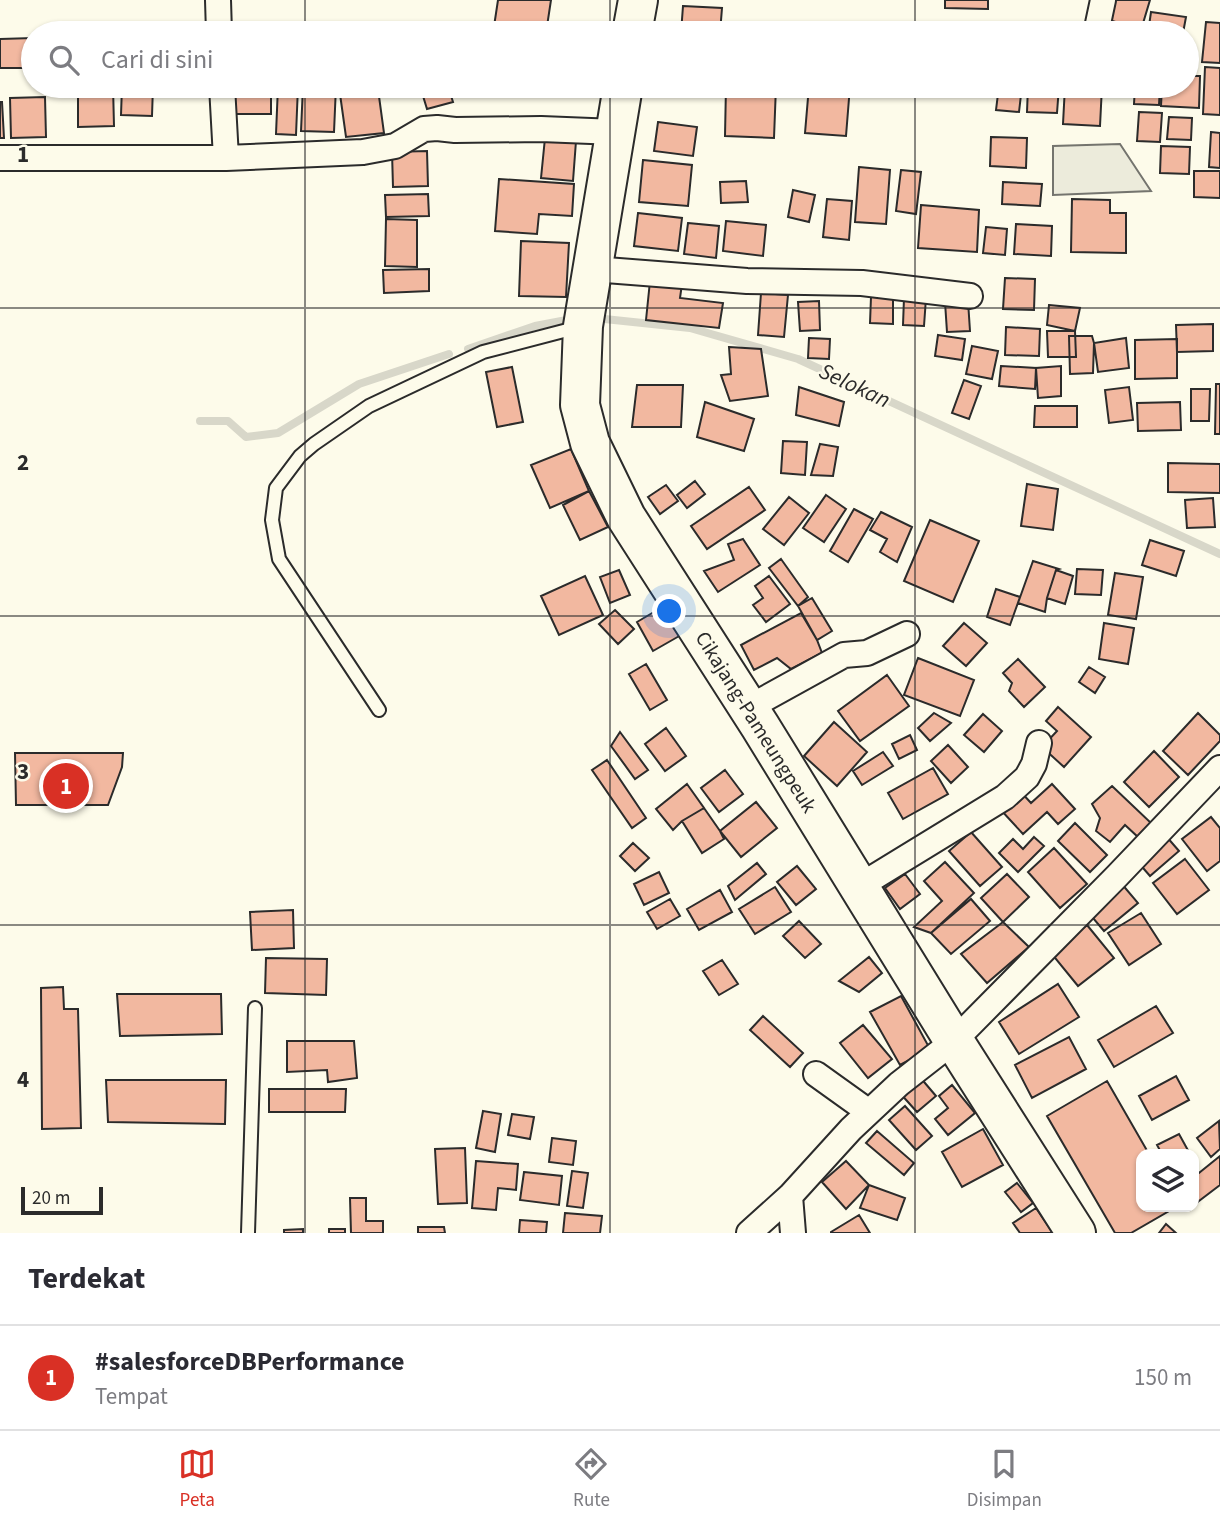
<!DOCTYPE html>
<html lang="id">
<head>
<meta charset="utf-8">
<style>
  :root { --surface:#fff; --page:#f2f2f3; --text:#2b2b33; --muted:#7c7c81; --line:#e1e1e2; --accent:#d93025 }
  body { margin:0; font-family:"Source Sans 3",sans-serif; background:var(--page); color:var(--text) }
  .controls { position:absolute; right:21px; bottom:21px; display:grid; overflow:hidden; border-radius:14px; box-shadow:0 2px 5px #0004 }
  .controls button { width:63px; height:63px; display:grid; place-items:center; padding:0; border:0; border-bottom:2px solid var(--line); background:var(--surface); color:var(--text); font:35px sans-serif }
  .scale { position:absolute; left:21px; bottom:18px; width:82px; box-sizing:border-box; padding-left:7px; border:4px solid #2b2b2b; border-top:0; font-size:19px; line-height:24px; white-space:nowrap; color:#2b2b2b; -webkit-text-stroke:5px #fdfbea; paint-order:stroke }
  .you { position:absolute; left:670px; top:612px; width:24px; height:24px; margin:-18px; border:5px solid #fff; border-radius:50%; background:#1a73e8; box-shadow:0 0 0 10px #1a73e833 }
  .badge { display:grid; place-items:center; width:46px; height:46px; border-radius:50%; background:var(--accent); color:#fff; font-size:23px; font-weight:700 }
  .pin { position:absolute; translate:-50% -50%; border:4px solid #fff; box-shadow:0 2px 7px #0006 }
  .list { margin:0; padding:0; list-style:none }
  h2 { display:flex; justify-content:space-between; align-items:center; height:91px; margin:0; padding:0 28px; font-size:30px }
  h2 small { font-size:23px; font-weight:400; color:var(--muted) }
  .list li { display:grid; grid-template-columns:46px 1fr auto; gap:21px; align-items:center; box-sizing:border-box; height:105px; padding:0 28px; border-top:2px solid var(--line) }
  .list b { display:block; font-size:26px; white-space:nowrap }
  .list p { margin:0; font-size:23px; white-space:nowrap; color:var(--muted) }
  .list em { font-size:23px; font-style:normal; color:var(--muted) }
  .icon { flex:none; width:38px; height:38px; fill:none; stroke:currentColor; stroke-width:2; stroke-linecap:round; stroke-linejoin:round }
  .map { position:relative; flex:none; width:1220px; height:1233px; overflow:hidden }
  .search { position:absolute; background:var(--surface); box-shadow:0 2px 5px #0004; left:21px; right:21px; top:21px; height:77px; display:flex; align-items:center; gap:18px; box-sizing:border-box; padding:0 24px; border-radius:38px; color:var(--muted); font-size:26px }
  .sheet { height:196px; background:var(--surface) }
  nav { display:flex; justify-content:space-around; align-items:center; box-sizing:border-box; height:98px; border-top:2px solid var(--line); background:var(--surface); font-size:19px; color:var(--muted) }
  nav a { display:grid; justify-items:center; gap:4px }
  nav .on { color:var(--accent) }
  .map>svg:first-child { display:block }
  .green { fill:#ecebdb; stroke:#74746e; stroke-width:2 }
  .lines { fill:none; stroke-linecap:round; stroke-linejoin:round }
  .stream { stroke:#d8d7c9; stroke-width:8 }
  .building { fill:#f2b8a0; stroke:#2b2b2b; stroke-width:2 }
  .service-casing { stroke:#2b2b2b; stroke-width:16 }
  .minor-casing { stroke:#2b2b2b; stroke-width:28 }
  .primary-casing { stroke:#2b2b2b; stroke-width:42 }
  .service { stroke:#fdfbea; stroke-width:12 }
  .minor { stroke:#fdfbea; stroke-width:24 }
  .primary { stroke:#fdfbea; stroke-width:38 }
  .grid { fill:none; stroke:#2b2b2b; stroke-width:2; stroke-opacity:0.55 }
  .labels { text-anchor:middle; stroke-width:5; stroke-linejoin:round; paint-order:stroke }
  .street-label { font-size:21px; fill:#2b2b2b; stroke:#fdfbea }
  .water-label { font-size:23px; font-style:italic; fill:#2b2b2b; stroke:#fdfbea }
  .grid-label { font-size:23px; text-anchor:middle; font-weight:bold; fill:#2b2b2b; stroke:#fdfbea; stroke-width:5; stroke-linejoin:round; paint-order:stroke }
</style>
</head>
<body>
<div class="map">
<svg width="1220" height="1233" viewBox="0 0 1220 1233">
  <rect width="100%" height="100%" fill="#fdfbea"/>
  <path class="green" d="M1120,144L1151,191L1053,195V146Z"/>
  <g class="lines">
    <path class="stream" d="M595,318L690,328L798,359L1220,554
      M468,349L535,326L572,319
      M200,421H228L246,437L278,433L359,384L449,354"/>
  </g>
  <path class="building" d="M498,0H551L546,33H493Z
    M945,0H988V9L945,8Z
    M1112,0H1150L1141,30L1106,19Z
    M683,6L722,8L720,33H681Z
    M1151,12L1186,17L1183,33H1148Z
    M1206,22L1220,23V63L1202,62Z
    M33,38V68H0V39Z
    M1205,67L1220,68V115L1203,114Z
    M1187,76H1200L1199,108L1161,106L1162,86H1187Z
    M78,86H113L114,126L78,127Z
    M122,86H153L152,116L121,115Z
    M233,86H271V114H233Z
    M278,86H298L296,135L276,134Z
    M303,86H336L334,132L301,131Z
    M420,86H448L453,102L427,109Z
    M726,86H776L774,138L725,136Z
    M809,86H850L846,136L805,133Z
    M999,86H1022L1019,112L996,110Z
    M1028,86H1059L1057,113L1027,112Z
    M1065,86H1102L1100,126L1063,124Z
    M1135,86H1160L1159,105L1134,104Z
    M378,89L384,133L346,137L340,94Z
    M45,97L46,137L11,138L10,98Z
    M0,102H2L4,138H0Z
    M1139,112L1162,113L1160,142L1137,141Z
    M1169,117L1192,118L1191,140L1167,139Z
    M658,122L697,127L693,156L654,151Z
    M1211,132L1220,133V168L1209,167Z
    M991,137L1027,138L1026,168L990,166Z
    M545,138L576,141L573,181L541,178Z
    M1161,146L1190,147L1189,174L1160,173Z
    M427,151L428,186L393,187L392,152Z
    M643,160L692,165L688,206L639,202Z
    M859,167L890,170L886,224L855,222Z
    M901,170L921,172L916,214L896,211Z
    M1194,171H1220V198L1194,197Z
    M499,179L574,184L572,216L539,214L537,234L495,231Z
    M746,181L748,202L721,203L720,182Z
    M1003,182L1042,184L1040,206L1002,204Z
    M793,190L815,195L809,222L788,217Z
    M428,194L429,216L386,217L385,195Z
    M827,199L852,201L849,240L823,237Z
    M1072,199L1110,200V213H1126V253L1071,252Z
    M921,205L979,210L977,252L918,248Z
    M638,213L682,218L678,251L634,246Z
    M386,219L417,220V267L385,266Z
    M726,221L766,225L763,256L723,251Z
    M688,223L719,226L716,258L684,254Z
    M1016,224L1052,226L1051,256L1014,254Z
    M986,227L1007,229L1005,255L983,253Z
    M521,241L569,243L566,297L519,296Z
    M429,269V291L384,293L383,270Z
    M1005,278L1035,279L1034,310L1003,309Z
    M650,281L682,284L680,298L723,303L719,328L646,320Z
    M761,293L788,295L784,337L758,335Z
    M871,297H893V324L870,323Z
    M904,298H926L924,326L903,325Z
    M819,301L820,330L800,331L798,302Z
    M968,301L970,331L947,332L945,302Z
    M1049,305L1080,308L1075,331L1047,325Z
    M1213,324V351L1177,352L1176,325Z
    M1006,327L1040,329L1039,356L1005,355Z
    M1047,331H1075L1076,357H1048Z
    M938,335L965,339L962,360L935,356Z
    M1069,336H1092L1094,343L1093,373L1070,374Z
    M809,338L830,339L829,359L808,358Z
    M1126,338L1129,368L1098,372L1094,343Z
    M1177,339V378L1135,379V340Z
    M972,346L998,351L992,379L966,374Z
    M729,347L761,349L768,396L730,401L721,375L731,374Z
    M1001,366L1036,368L1035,389L999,386Z
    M1061,366V396L1038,398L1036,368Z
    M512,367L523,422L497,427L486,372Z
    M964,380L981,386L969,419L952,413Z
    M1216,384H1220V434H1215Z
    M637,385H683L681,427H632Z
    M799,387L844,402L839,426L796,415Z
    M1129,387L1133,420L1109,423L1105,390Z
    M1191,389H1210L1209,421H1191Z
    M705,402L754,419L744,451L697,437Z
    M1180,402L1181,430L1138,431L1137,403Z
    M1035,406H1077V427H1034Z
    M783,441L807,442L805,475L781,473Z
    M820,444L838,447L833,476L811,475Z
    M571,449L589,491L550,508L531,465Z
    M1168,463L1220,464V493L1168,492Z
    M695,481L705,494L687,508L677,495Z
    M1027,484L1058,489L1053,530L1021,526Z
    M666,485L678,501L660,514L648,497Z
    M749,487L765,510L707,549L691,526Z
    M589,491L608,527L580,540L563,505Z
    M826,495L846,509L824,542L803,528Z
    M789,497L809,513L784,545L763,529Z
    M1213,498L1215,527L1187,528L1185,500Z
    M854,509L873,519L848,562L830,551Z
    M881,512L912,527L897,562L880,552L887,539L870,530Z
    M930,520L979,541L953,602L904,581Z
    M743,539L760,565L718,592L704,571L734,560L728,544Z
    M1150,540L1184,551L1176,576L1142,565Z
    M781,559L808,597L798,606L769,568Z
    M1033,561L1059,569L1056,570L1047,598L1045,612L1018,603Z
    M1077,569L1103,570L1101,595L1075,594Z
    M619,570L630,595L610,603L600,577Z
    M1056,570L1073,576L1065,604L1047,598Z
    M1115,573L1143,577L1136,619L1108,615Z
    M585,576L603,615L559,635L541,596Z
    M769,576L790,604L766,622L753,605L763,598L755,586Z
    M996,589L1020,597L1010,625L987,617Z
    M812,598L832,631L817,640L798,606Z
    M664,606L681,635L653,651L637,622Z
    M615,610L634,629L618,644L599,624Z
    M801,613L817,640L822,653L791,669L777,658L754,670L741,645Z
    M964,623L987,643L966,666L943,646Z
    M1104,623L1134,628L1128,664L1099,659Z
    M918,658L974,680L960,716L904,695Z
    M1018,659L1045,687L1024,707L1009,691L1012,683L1003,673Z
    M646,664L667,700L650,710L629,674Z
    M1089,667L1105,677L1095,693L1079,682Z
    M887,675L909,706L860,741L838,711Z
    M1058,707L1091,737L1064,767L1042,747L1057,731L1046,721Z
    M934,713L951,723L930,741L918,728Z
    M1198,713L1220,735V741L1188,775L1163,751Z
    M983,714L1002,731L984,752L964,735Z
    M834,722L867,752L837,786L804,756Z
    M666,728L686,756L665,771L645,744Z
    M620,732L648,770L635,779L611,746Z
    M910,735L917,750L899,759L892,744Z
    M948,745L968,767L951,783L931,761Z
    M1154,751L1179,777L1149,807L1124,782Z
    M883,752L893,766L862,785L853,771Z
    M15,753H123L122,767L108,805H16Z
    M607,760L646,818L632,828L592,770Z
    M933,768L948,794L903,819L888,793Z
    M725,770L743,794L719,812L701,788Z
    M687,784L704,808L682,821L673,830L656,809Z
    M1052,784L1075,809L1058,824L1047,812L1023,834L1000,809L1020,791L1031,803Z
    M1112,786L1151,823L1138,837L1125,825L1110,842L1096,831L1100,818L1092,804Z
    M756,802L777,828L741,857L720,831Z
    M704,808L720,831L724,839L702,853L682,821Z
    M1211,817L1220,828V861L1207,871L1182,839Z
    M1075,823L1107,855L1090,872L1058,841Z
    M971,832L1002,867L980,886L949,851Z
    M1166,836L1179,851L1150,876L1137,861Z
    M1034,837L1044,846L1018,872L999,853L1013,839L1023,849Z
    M633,843L649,858L635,871L620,856Z
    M1054,848L1087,884L1060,908L1028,872Z
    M1185,859L1209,890L1177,914L1153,883Z
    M945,862L974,893L931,933L914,927L942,901L924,881Z
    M757,863L766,874L735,900L728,886Z
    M797,866L816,889L796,905L777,882Z
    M659,872L669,893L644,905L634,884Z
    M905,874L920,894L900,909L885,888Z
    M1007,874L1029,897L1003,922L981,898Z
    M1121,883L1138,903L1104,931L1087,911Z
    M775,887L791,912L755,934L739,909Z
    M720,890L732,912L699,930L687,909Z
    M670,899L680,916L657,929L647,912Z
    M971,899L990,921L951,954L931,933Z
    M293,910L294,948L252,950L250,912Z
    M1141,913L1161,944L1129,965L1108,933Z
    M799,921L821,944L805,958L783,936Z
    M1003,922L1029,947L987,983L961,954Z
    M1087,925L1114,958L1078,986L1051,953Z
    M869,957L882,973L859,992L839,981Z
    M266,958L327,959L326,995L265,993Z
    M722,960L738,984L719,995L703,971Z
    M1058,984L1079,1017L1019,1054L999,1022Z
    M63,987L64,1009H78L81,1128L42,1129L41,988Z
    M117,994H221L222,1034L120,1036Z
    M901,996L930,1049L900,1065L870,1012Z
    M1156,1006L1173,1033L1114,1067L1098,1040Z
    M763,1016L803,1053L790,1067L750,1030Z
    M863,1025L892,1059L868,1078L840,1043Z
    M1069,1037L1086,1069L1032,1098L1015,1065Z
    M287,1041H354L357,1078L328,1082L327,1070L287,1072Z
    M919,1076L936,1096L917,1112L899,1092Z
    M1176,1076L1189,1100L1152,1120L1139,1096Z
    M106,1080H226L225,1124L108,1122Z
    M1107,1081L1149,1154H1141V1207H1176L1131,1233H1115L1047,1116Z
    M952,1085L975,1113L948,1135L935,1119L948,1108L939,1096Z
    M269,1089H346L345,1112H269Z
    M905,1106L932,1136L916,1150L889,1120Z
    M483,1111L501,1114L495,1152L476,1148Z
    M512,1114L534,1117L530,1139L508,1135Z
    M1219,1121L1220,1149L1211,1157L1197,1138Z
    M983,1129L1003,1165L962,1187L942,1152Z
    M877,1131L914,1163L904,1175L866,1143Z
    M1179,1134L1190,1154H1162L1157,1145Z
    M552,1138L576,1141L573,1165L549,1162Z
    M465,1148L467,1203L438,1204L435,1149Z
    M1220,1156V1185L1195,1204L1194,1202V1177Z
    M476,1161L518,1164L516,1190L498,1188L496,1210L472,1208Z
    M846,1161L869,1185L846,1209L822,1182Z
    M572,1171L588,1173L583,1208L567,1206Z
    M524,1172L562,1176L559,1205L520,1200Z
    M1017,1183L1033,1203L1021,1212L1005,1192Z
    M869,1185L905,1198L897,1220L860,1208Z
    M350,1198H366V1221H383V1233H351Z
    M1036,1208L1053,1233H1020L1013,1223Z
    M565,1213L602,1216L600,1233H563Z
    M859,1215L870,1233H831V1232Z
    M520,1220L547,1222L546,1233H519Z
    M1166,1224L1176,1233H1159Z
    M418,1227H444L445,1233H418Z
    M303,1229V1233H284V1230Z
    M329,1229H345V1233H329Z"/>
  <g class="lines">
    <defs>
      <path id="service" d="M379,710L279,559L272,520L276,488L300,456L314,444L369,406L483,352L579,327
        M248,1233L255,1008"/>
      <path id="minor" d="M218,0L219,33
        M1096,33L1103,0
        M222,86L226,158
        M0,158H226L363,152L395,146L424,129L437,128L455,130L541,129L616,132
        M593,269L747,281L862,283L970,296
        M748,708L844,655L867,653L907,634
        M858,887L1005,797L1027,777L1034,764L1039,743
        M816,1074L869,1112
        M790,1196L793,1233
        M749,1233L790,1196L851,1129L899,1084L954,1041L1117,876L1220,768"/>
      <path id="primary" d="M632,33L638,0
        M623,86L583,326L580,405L590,443L626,517L760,726L954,1041L1076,1233"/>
    </defs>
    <use href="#service" class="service-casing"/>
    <use href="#minor" class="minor-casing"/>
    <use href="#primary" class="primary-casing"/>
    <use href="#service" class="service"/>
    <use href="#minor" class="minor"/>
    <use href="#primary" class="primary"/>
  </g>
  <path class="grid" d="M305,0V33M610,0V33M915,0V33M305,86V1233M610,86V1233M915,86V1233M0,308H1220M0,616H1220M0,925H1220"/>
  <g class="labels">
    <g class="street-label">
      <text transform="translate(756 722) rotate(58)" y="7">Cikajang-Pameungpeuk</text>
    </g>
    <g class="water-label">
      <text transform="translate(855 385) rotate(25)" y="8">Selokan</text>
    </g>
  </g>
  <g class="grid-label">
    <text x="23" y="162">1</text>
    <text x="23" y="470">2</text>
    <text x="23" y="779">3</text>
    <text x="23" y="1087">4</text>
  </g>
</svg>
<div class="controls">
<button><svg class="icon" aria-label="layers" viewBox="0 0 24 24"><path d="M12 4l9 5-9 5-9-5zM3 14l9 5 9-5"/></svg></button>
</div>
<div class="scale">20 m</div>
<div class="you"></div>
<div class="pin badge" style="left:66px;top:786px">1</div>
<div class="search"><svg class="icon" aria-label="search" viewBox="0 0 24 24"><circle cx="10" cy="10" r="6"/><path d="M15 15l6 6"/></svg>Cari di sini</div>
</div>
<section class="sheet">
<h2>Terdekat<small></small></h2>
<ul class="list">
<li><span class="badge">1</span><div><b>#salesforceDBPerformance</b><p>Tempat</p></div><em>150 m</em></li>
</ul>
</section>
<nav>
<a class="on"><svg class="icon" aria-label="map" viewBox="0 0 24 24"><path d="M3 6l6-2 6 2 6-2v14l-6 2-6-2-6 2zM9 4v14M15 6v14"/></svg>Peta</a>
<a><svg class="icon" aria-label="directions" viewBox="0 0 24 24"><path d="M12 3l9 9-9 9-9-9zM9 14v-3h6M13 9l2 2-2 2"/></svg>Rute</a>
<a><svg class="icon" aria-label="saved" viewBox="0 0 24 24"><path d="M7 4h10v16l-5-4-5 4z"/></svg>Disimpan</a>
</nav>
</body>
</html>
